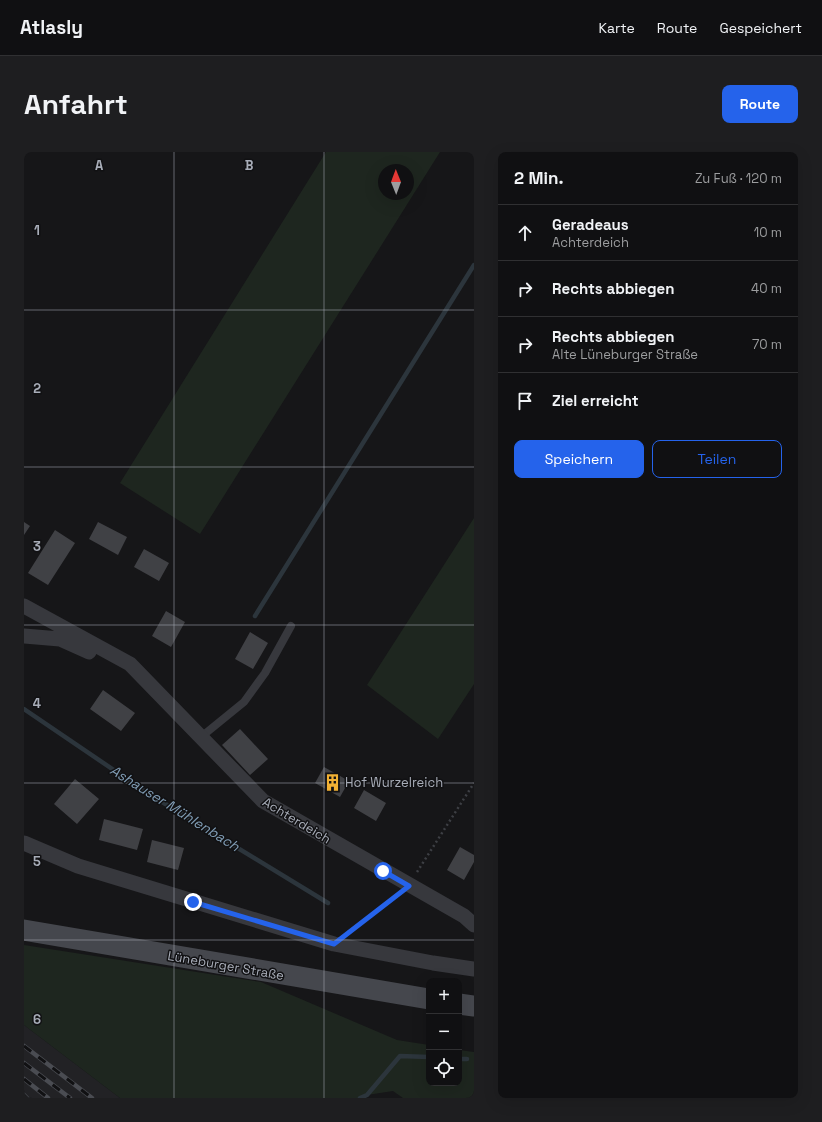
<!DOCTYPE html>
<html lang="de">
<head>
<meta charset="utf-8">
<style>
  :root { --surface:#101012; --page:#1e1e20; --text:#f1f3f6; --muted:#9c9d9f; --line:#303032; --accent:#2563eb }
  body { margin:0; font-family:"Space Grotesk",sans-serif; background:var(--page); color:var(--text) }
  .controls { position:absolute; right:12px; bottom:12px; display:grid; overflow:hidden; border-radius:8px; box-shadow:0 4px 16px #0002 }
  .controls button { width:36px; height:36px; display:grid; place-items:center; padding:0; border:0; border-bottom:1px solid var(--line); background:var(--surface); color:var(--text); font:20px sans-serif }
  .compass { position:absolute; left:354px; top:12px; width:36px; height:36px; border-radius:50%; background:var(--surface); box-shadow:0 4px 16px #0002; rotate:359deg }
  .stop { position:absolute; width:12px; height:12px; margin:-9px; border:3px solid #2563eb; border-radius:50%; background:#fff }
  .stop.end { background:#2563eb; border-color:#fff; box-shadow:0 1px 4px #0008 }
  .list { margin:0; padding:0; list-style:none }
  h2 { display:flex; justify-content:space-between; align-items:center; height:52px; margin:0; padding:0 16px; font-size:17px }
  h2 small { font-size:13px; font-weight:400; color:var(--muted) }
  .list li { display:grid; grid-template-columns:26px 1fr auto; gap:12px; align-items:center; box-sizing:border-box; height:56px; padding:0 16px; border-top:1px solid var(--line) }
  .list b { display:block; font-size:15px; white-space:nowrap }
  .list p { margin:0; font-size:13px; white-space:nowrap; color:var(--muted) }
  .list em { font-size:13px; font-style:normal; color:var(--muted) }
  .actions { display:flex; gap:8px; padding:12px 16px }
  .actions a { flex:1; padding:9px 0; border:1px solid var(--accent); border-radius:8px; text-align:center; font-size:14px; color:var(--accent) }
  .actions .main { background:var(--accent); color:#fff }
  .icon { flex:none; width:22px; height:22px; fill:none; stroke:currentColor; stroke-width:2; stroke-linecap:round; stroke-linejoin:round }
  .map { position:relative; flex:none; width:450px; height:946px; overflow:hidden; border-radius:8px }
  header { display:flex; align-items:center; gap:24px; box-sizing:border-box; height:56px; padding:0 20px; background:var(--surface); border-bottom:1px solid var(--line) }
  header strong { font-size:19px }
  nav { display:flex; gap:22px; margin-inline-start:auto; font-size:14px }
  .intro { display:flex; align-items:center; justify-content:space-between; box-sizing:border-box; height:96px; padding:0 24px }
  h1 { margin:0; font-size:28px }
  .button { padding:10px 18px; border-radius:8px; background:var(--accent); color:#fff; font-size:14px; font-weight:700 }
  main { display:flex; gap:24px; padding:0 24px }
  aside { flex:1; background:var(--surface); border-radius:8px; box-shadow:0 4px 16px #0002 }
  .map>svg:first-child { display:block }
  .built { fill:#222225 }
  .green { fill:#1e261f; fill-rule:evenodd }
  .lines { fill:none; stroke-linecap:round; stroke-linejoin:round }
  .stream { stroke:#2c353c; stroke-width:4.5 }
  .building { fill:#404145 }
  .path { stroke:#3d3f44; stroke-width:2.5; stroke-dasharray:2 3; stroke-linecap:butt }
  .lane { stroke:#37383d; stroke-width:8 }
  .street { stroke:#37383d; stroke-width:15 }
  .secondary { stroke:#45474d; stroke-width:21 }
  .rail-casing { stroke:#4a4c52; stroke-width:4.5 }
  .rail { stroke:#111113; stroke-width:3; stroke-dasharray:9; stroke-linecap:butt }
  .route { stroke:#2563eb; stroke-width:5 }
  .grid { fill:none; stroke:#a8adb8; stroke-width:1; stroke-opacity:0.55 }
  .labels { text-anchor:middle; stroke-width:3; stroke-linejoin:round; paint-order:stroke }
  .poi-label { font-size:13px; fill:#a8adb8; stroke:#111113; text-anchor:start }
  .street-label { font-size:13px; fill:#a8adb8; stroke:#111113 }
  .water-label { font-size:14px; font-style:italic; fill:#7f9bb3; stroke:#111113 }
  .grid-label { font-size:13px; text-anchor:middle; font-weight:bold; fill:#a8adb8; stroke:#111113; stroke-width:3; stroke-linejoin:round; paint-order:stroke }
</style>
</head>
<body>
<header>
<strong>Atlasly</strong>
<nav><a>Karte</a><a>Route</a><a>Gespeichert</a></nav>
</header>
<div class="intro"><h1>Anfahrt</h1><a class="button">Route</a></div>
<main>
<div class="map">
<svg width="450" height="946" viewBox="0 0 450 946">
  <rect width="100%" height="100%" fill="#161618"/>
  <path class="built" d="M0,873L96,946H0Z"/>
  <path class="green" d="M302,0H416L176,382L96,331ZM360,18H384V42H360Z
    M450,366V532L414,587L343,533Z
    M0,793L237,830L373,888L405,893V931H435V898L450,900V946H379L369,939L343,943L336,946H96L0,873Z"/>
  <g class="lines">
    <path class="stream" d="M231,464L450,113
      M0,557L125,642L304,751
      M435,907H443
      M336,946L343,943L376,904L405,905"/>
  </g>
  <path class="building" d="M0,370L6,374L0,383Z
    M74,370L103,385L94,403L65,387Z
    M31,378L51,391L24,433L4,421Z
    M120,397L145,411L135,429L110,415Z
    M142,459L161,470L147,495L128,484Z
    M226,480L244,491L229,517L211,507Z
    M79,538L111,561L97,579L66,557Z
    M216,577L244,607L226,623L198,593Z
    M300,615L325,629L316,645L291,631Z
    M51,627L75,647L53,672L30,652Z
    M340,638L362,651L352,669L330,656Z
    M80,667L119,677L113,698L75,688Z
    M128,688L160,696L154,718L123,710Z
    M436,695L450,703V710L440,728L423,718Z"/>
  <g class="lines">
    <path class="path" d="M393,720L450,631
      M324,780L374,742"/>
    <path class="lane" d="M177,585L220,550L241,521L267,474"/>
    <path class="street" d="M0,454L106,512L239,649L440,764L450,773
      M0,484L36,487L65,500
      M0,691L54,714L310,792L409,811L450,817"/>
    <path class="secondary" d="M0,778L405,847
      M435,852L450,854"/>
    <defs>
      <path id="rail" d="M0,894L68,946
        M0,911L46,946
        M0,927L24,946
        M0,943L3,946"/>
    </defs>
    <use href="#rail" class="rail-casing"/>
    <use href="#rail" class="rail"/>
  </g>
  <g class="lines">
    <path class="route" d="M169,750L310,792L385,734L359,719"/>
  </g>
  <path class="grid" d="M150,0V946M300,0V946M0,158H450M0,315H450M0,473H450M0,631H450M0,788H450"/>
  <defs>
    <symbol id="building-bare" viewBox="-9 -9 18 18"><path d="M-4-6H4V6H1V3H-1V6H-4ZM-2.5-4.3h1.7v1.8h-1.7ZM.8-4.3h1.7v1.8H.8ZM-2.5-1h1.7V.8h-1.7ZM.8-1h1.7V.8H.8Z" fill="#f2b134" stroke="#111113" stroke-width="2.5" paint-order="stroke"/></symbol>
  </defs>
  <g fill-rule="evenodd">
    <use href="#building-bare" x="296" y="618" width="25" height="25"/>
  </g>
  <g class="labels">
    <g class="poi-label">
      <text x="321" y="635">Hof Wurzelreich</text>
    </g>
    <g class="street-label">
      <text transform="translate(273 668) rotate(31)" y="5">Achterdeich</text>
      <text transform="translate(202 813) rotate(10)" y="5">Lüneburger Straße</text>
    </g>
    <g class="water-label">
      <text transform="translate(151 656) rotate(32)" y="5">Ashauser Mühlenbach</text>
    </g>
  </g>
  <g class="grid-label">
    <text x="75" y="18">A</text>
    <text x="225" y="18">B</text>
    <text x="13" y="83">1</text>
    <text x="13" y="241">2</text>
    <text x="13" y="399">3</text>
    <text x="13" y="556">4</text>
    <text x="13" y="714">5</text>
    <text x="13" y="872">6</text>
  </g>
</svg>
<div class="controls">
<button>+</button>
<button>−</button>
<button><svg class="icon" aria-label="locate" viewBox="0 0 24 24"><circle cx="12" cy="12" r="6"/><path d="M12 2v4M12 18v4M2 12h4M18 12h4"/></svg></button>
</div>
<svg class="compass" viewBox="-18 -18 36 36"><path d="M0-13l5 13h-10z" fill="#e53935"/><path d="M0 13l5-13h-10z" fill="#9c9d9f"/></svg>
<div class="stop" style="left:359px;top:719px"></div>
<div class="stop end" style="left:169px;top:750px"></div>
</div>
<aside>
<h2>2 Min.<small>Zu Fuß · 120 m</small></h2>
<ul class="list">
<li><svg class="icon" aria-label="ahead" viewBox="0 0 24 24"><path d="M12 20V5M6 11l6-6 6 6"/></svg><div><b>Geradeaus</b><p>Achterdeich</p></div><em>10 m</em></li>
<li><svg class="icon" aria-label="right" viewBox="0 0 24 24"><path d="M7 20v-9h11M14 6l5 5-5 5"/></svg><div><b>Rechts abbiegen</b></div><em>40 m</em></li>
<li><svg class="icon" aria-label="right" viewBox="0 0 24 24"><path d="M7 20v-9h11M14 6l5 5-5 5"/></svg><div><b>Rechts abbiegen</b><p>Alte Lüneburger Straße</p></div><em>70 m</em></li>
<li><svg class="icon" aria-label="arrive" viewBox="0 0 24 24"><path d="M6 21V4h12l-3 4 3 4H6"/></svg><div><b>Ziel erreicht</b></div></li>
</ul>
<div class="actions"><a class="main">Speichern</a><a>Teilen</a></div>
</aside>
</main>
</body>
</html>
